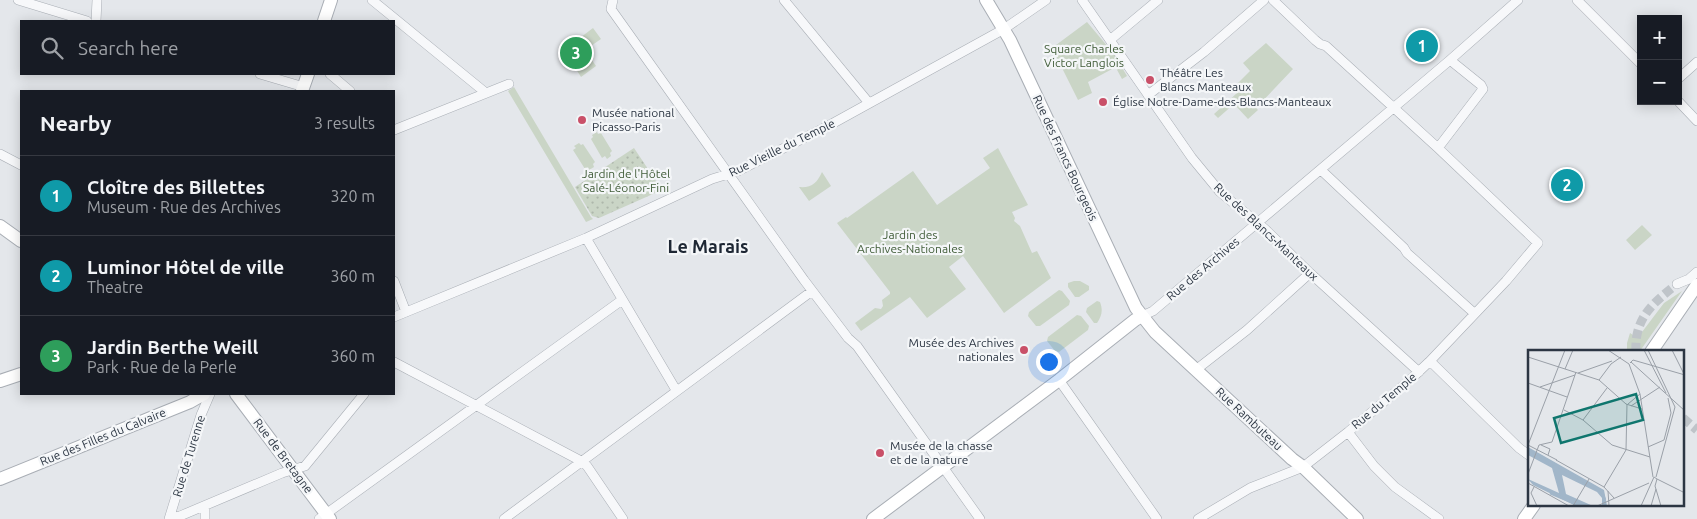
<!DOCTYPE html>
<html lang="en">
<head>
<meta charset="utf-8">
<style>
  :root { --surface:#171b24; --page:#20242c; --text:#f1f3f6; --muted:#9ea1a6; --line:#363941; --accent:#db2777 }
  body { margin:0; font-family:Ubuntu,sans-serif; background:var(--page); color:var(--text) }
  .controls { position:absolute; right:15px; top:15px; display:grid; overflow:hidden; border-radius:0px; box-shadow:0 2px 12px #0003 }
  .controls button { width:45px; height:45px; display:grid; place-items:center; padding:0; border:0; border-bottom:1px solid var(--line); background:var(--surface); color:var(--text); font:25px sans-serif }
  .you { position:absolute; left:1048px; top:361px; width:18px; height:18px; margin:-12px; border:4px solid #fff; border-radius:50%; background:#1a73e8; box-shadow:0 0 0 8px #1a73e833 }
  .badge { display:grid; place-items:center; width:32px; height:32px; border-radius:50%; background:var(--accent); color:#fff; font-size:16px; font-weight:700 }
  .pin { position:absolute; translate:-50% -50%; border:2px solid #fff; box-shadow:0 1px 5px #0006 }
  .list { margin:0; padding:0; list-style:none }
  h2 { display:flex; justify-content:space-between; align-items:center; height:65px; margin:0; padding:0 20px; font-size:21px }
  h2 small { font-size:16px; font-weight:400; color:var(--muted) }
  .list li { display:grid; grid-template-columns:32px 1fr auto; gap:15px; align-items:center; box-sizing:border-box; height:80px; padding:0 20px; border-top:1px solid var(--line) }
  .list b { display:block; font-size:19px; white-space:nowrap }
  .list p { margin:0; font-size:16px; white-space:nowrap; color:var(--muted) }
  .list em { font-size:16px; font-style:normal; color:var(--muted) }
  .icon { flex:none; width:28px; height:28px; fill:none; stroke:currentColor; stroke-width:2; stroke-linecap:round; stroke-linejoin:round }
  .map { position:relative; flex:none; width:1697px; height:519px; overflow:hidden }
  .search { position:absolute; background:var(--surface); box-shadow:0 2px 12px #0003; left:20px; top:20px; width:375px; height:55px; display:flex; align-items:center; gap:12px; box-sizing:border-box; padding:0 18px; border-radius:0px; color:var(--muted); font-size:19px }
  .panel { position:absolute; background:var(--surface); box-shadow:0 2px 12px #0003; left:20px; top:90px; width:375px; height:305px; border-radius:0px }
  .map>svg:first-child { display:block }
  .green { fill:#cad5c6 }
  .garden { fill:url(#garden-dots) }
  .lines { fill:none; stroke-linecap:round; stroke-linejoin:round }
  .street-tunnel { stroke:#bfc4c9; stroke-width:9; stroke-dasharray:9 4.5; stroke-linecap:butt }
  .street-casing { stroke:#a9aeb5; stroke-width:10 }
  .secondary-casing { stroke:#a9aeb5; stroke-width:14 }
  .street { stroke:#f7f8fa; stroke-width:9 }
  .secondary { stroke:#fff; stroke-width:12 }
  .poi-dot { fill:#c95068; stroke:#f4f6f8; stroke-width:2 }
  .labels { text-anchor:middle; stroke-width:4.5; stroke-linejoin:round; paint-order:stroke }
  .park-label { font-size:12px; fill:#425e3a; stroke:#f4f6f8 }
  .poi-label { font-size:12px; fill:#2c3643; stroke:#f4f6f8; text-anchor:start }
  .street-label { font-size:12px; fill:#2c3643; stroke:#f4f6f8 }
  .district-label { font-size:18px; font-weight:bold; fill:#1e2734; stroke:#f4f6f8 }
  .inset-river { fill:none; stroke:#a1b6c9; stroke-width:2.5 }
  .inset-road { fill:none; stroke:#9aa0a8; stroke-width:1 }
  .view { fill:#0f766e; fill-opacity:0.15; stroke:#0f766e; stroke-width:2.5 }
  .inset-edge { fill:none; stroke:#2c3643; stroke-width:2.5 }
</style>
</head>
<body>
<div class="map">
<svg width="1697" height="519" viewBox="0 0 1697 519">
  <defs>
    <pattern id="garden-dots" width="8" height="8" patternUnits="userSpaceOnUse" patternTransform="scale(1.25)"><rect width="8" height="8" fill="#cad5c6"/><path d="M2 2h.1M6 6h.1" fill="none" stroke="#aeb7ab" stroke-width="1.8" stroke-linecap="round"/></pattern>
  </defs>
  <rect width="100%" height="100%" fill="#e4e7eb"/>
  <path class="green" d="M1087,22L1114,54L1127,76L1122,79L1116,68H1114L1088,82L1092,93L1078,100L1052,48Z
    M593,28L601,39L585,50L596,66L581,77L564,50Z
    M1266,43L1293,69L1256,108L1258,110L1248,119L1234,104L1218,118L1214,114L1237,93L1233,88L1250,71L1243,63Z
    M514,87L591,217L593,219L586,222L508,91Z
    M597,132L598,134L601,133L612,151L610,153L611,156L607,159L605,156L602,158L591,139L593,137L592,135Z
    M579,143L581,145L583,144L595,162L593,164L594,167L589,170L588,167L585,169L573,150L576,148L574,146Z
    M998,148L1028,205L1012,212L1015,218L1014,221L1020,226L1032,253L1037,251L1051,278L1004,313L963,256L949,267L966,289L927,318L910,297L861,331L855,323L875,308L881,309L883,306L882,300L890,294V292L837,223L846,217L847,218L913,171L937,205L990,168L983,158Z
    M822,172L831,186L809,201L799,187C812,188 817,183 822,172Z
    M1642,225L1652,235L1635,250L1626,240Z
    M1074,281H1080L1089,286V290L1079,297H1075L1068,287V283Z
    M1059,290L1062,291L1070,301L1069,305L1040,326H1036L1028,316L1029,312Z
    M1682,291L1640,351H1627V343L1630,333L1633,335L1639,336L1664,303Z
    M1097,301L1100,302C1103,310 1102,316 1097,323H1094L1086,312L1087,308Z
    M1077,315L1081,316L1089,326L1088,330L1059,352L1055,351L1047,341L1048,337Z"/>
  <path class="garden" d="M634,148L662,190L599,218L592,216L575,187Z"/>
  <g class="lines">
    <path class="street-tunnel" d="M1636,352C1634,318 1653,303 1677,284
      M1683,418L1697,430"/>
    <defs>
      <path id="street" d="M18,0L87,21
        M372,0L486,93
        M613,0L611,9L621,23L804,280L848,338L857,346L980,519
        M784,0L869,103
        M1082,0L1192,158L1220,192L1265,229L1310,273L1419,372
        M1577,0L1641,64
        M96,21L97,0
        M1110,40L1158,0
        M260,74L304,87
        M330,74L350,91
        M1678,79L1697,62
        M1148,95L1204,52L1264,0
        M1678,101L1697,121
        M394,130L509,84
        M1438,148L1483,89L1481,85L1450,60
        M0,154L21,165
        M1321,170L1404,248L1407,253L1474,313
        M586,238L676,390
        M394,281L406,312
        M1677,284L1689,279L1697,272
        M1142,316L1153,311L1450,60L1518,0
        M394,317L586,238L712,179L738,171L828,126L1004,29L1046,0
        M1430,361L1519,448L1530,456
        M394,362L581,461L587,466L623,519
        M1197,369L1247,330L1310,273
        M1059,380L1157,519
        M1348,432L1374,466L1395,487L1439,519
        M205,506V519
        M170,518L180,516L282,473L305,466L364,394
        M169,519L201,415L210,394
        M319,519L622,300
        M504,519L812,291
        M1198,519L1250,488L1303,467L1348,432L1411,379L1430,361L1506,281L1538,243L1438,148L1326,46L1320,44L1315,40L1273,0"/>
      <path id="secondary" d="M986,0L1010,40L1136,308L1155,332L1292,459L1303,467L1357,519
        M324,21L331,0
        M302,91L308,74
        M0,226L21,241
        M1651,352L1697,285
        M0,381L21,374
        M236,394L330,519
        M0,479L190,402L204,394
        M873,519L1059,380L1135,320L1142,316
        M1524,519L1534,505"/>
    </defs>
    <use href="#street" class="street-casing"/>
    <use href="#secondary" class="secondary-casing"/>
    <use href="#street" class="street"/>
    <use href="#secondary" class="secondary"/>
  </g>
  <g class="poi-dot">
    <circle cx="1150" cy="80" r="5"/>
    <circle cx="1103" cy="102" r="5"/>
    <circle cx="582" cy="120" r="5"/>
    <circle cx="1024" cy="350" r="5"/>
    <circle cx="880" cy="453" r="5"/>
  </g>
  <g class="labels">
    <g class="park-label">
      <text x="1084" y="53">Square Charles<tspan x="1084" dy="14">Victor Langlois</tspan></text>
      <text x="626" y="178">Jardin de l'Hôtel<tspan x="626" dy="14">Salé-Léonor-Fini</tspan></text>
      <text x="910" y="239">Jardin des<tspan x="910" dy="14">Archives-Nationales</tspan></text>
    </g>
    <g class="poi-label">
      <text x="1160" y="77">Théâtre Les<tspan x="1160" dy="14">Blancs Manteaux</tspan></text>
      <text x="1113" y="106">Église Notre-Dame-des-Blancs-Manteaux</text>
      <text x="592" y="117">Musée national<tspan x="592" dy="14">Picasso-Paris</tspan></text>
      <text x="1014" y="347" text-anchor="end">Musée des Archives<tspan x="1014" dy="14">nationales</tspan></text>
      <text x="890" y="450">Musée de la chasse<tspan x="890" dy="14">et de la nature</tspan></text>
    </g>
    <g class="street-label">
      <text transform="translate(782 148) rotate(-26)" y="4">Rue Vieille du Temple</text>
      <text transform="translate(1065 158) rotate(65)" y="4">Rue des Francs Bourgeois</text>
      <text transform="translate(1266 232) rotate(43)" y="4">Rue des Blancs-Manteaux</text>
      <text transform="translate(1203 269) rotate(-40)" y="4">Rue des Archives</text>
      <text transform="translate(1384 401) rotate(-40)" y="4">Rue du Temple</text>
      <text transform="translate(1249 419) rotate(43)" y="4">Rue Rambuteau</text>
      <text transform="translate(103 437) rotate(-22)" y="4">Rue des Filles du Calvaire</text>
      <text transform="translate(189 456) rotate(-73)" y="4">Rue de Turenne</text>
      <text transform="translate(283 456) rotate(53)" y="4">Rue de Bretagne</text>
    </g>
    <g class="district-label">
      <text x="708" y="253">Le Marais</text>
    </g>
  </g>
  <g transform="translate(1528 350)">
    <rect width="156" height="156" fill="#e4e7eb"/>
    <path d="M0,97L76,140L79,156H74V148L69,142L34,125L38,144L65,156H48L5,135L0,129L31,143L24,118L0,105Z" fill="#a1b6c9"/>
    <path class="inset-river" d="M9,104L74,142L77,150M22,143L53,156"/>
    <path class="inset-road" d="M80,0L101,14M116,0L138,43M120,0L147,57L128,127M144,0L156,24M0,7L71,30L83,14L93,7M103,12L157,61M102,13L105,10L157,25M101,14L112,44L125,127M37,19L45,0M50,23L84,11M71,30L98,54L114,59M0,33L39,47M12,37L47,25M100,54L112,44M103,56L132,37M36,60L55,70L84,95L122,107M55,70L79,38M0,95L37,0M0,95L29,110M13,95L22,99L20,105M120,97L136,90L143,63L140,48M28,110L76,137L86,148M0,124L11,95L24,92L48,22M129,129L157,143M0,133L41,156M6,137L3,143L9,156M76,137L98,100L99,54M80,141L81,156M45,156L61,129M69,156L121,133M113,156L126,127L129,129L127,136L133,156M123,156L128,139"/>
    <path class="view" d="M108,44L115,70L33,93L26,68Z"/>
    <rect width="156" height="156" class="inset-edge"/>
  </g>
</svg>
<div class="controls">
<button>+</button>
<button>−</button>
</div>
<div class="you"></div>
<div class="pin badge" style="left:1422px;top:46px;background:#0f9aa8">1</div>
<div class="pin badge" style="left:1567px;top:185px;background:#0f9aa8">2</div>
<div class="pin badge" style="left:576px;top:53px;background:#2e9e5b">3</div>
<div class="search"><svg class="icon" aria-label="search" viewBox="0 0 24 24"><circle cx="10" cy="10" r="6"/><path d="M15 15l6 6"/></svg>Search here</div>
<section class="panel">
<h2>Nearby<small>3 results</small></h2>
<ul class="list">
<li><span class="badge" style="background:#0f9aa8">1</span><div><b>Cloître des Billettes</b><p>Museum · Rue des Archives</p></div><em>320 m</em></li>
<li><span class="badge" style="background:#0f9aa8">2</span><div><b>Luminor Hôtel de ville</b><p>Theatre</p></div><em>360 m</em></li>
<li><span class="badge" style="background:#2e9e5b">3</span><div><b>Jardin Berthe Weill</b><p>Park · Rue de la Perle</p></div><em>360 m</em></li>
</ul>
</section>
</div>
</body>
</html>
